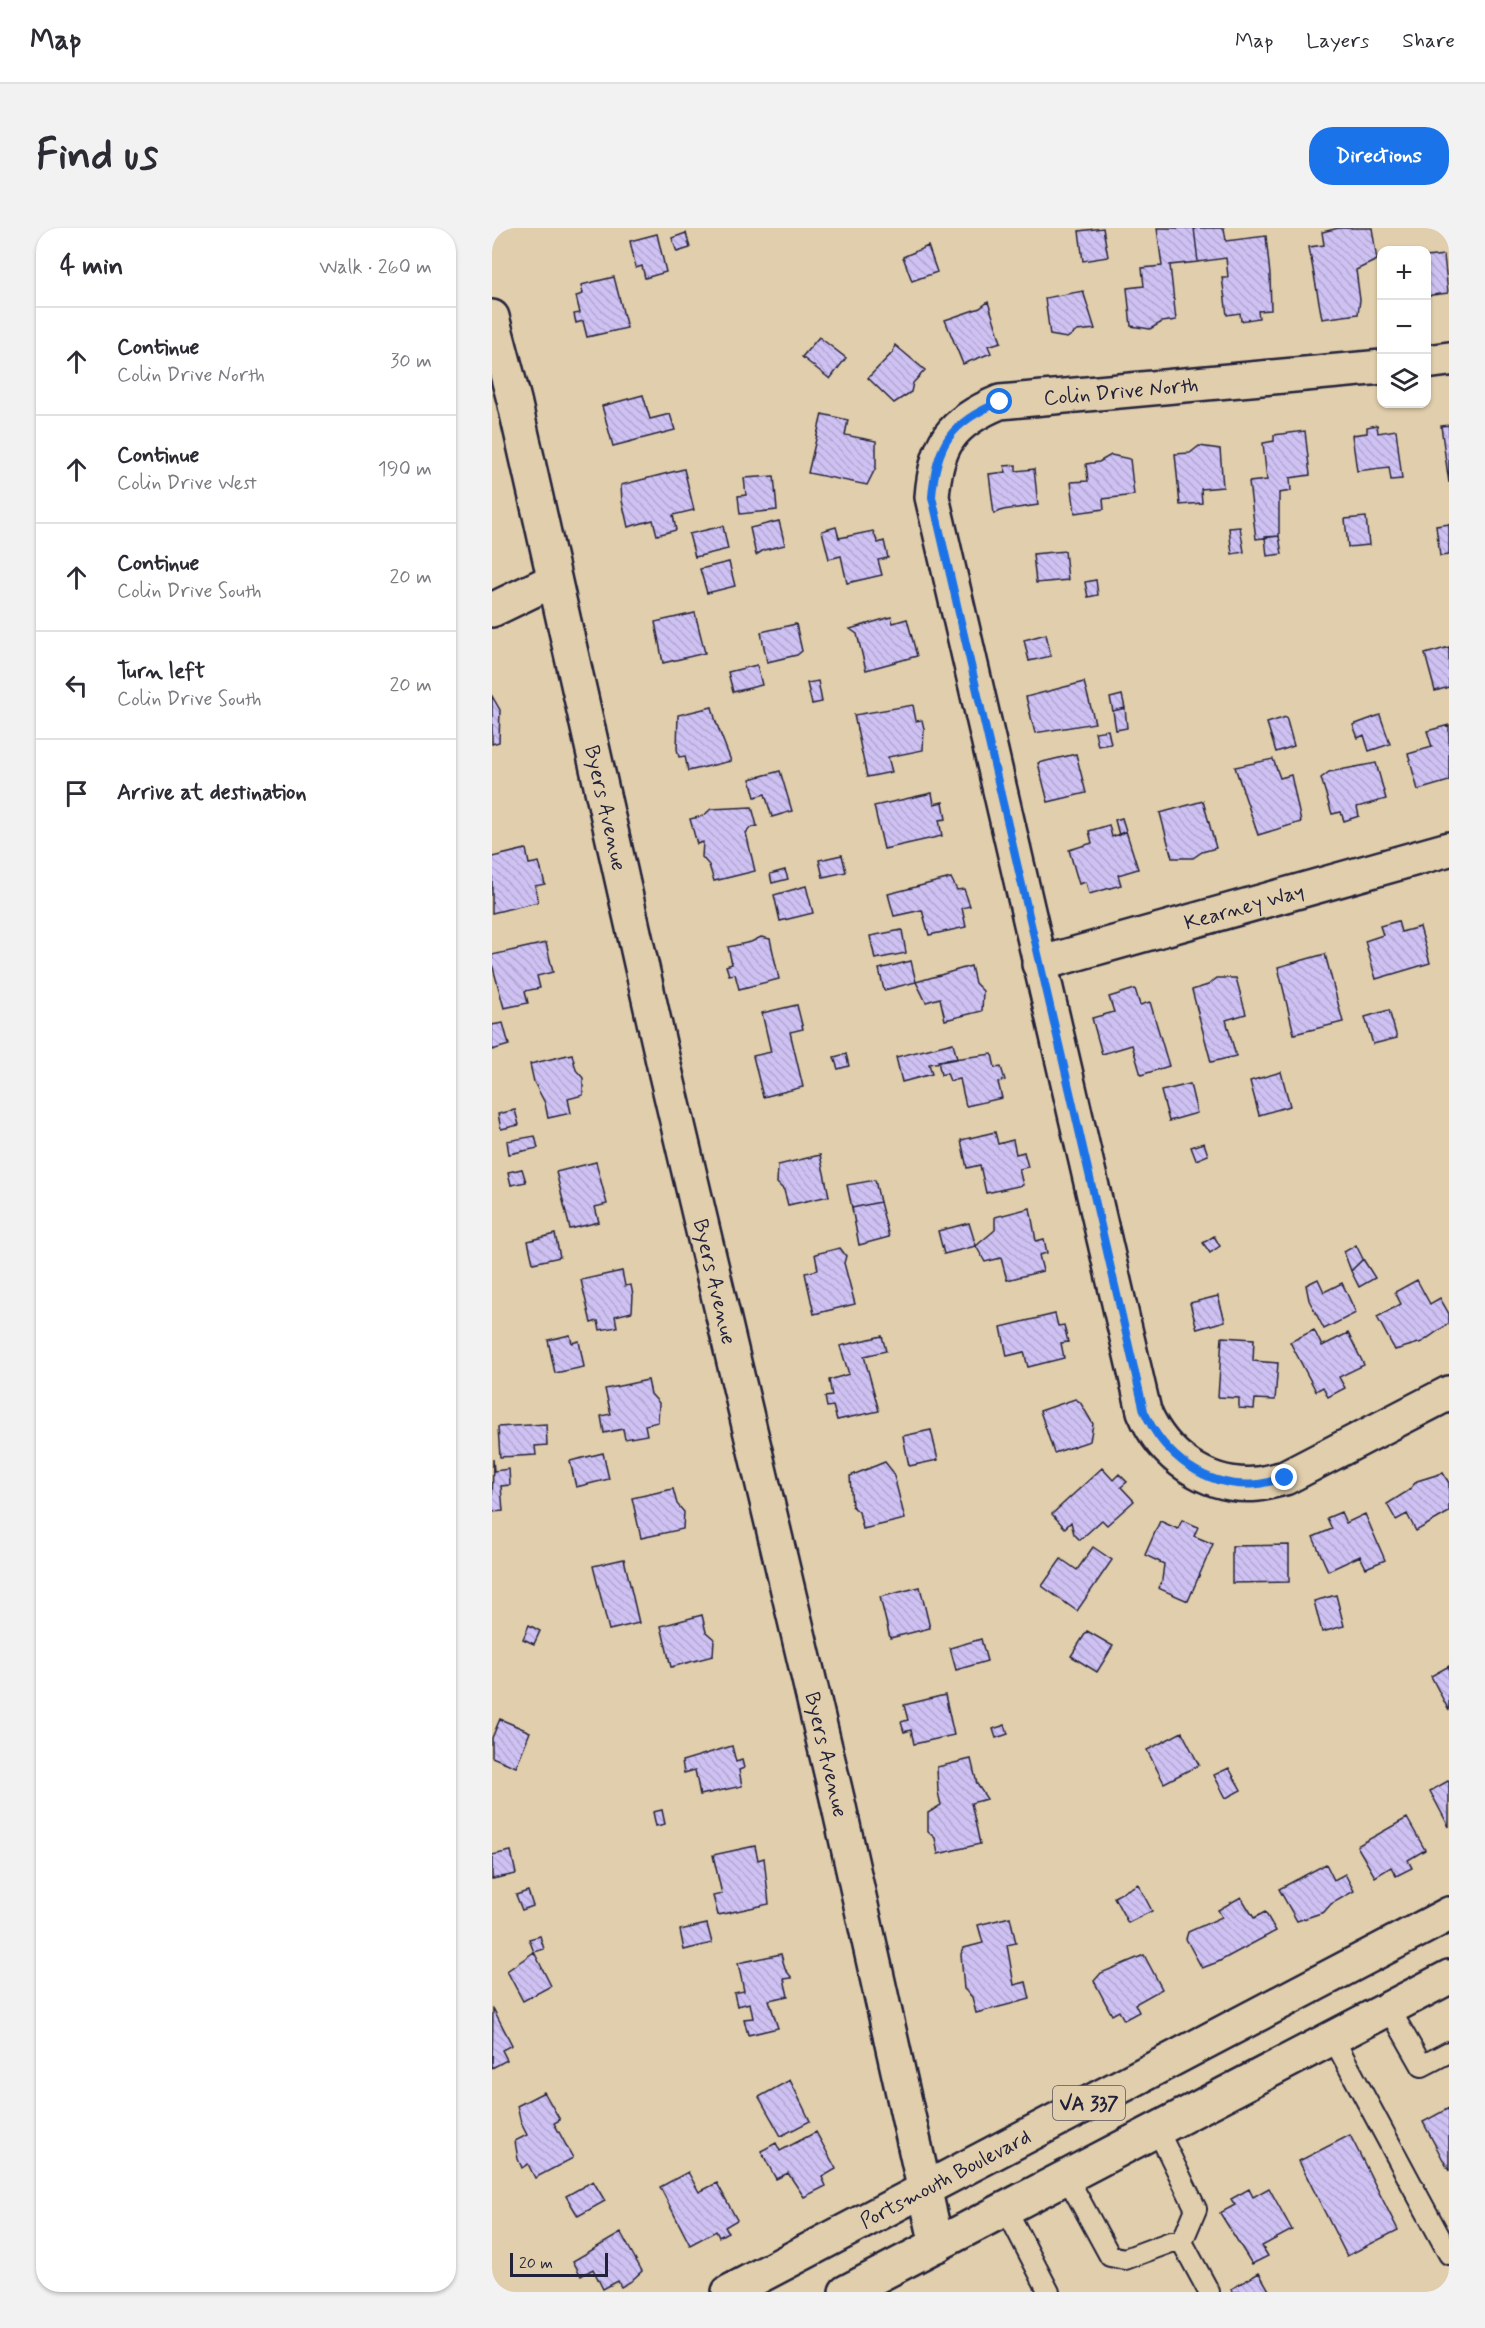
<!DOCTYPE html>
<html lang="en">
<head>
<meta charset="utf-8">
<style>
  :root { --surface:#fff; --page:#f2f2f3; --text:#2b2b33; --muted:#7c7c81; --line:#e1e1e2; --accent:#1a73e8 }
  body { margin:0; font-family:Mynerve,sans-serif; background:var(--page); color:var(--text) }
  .controls { position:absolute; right:18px; top:18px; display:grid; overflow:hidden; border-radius:12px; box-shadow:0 2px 4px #0004 }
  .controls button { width:54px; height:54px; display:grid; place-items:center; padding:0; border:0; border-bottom:2px solid var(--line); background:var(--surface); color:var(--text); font:30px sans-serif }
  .scale { position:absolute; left:18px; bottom:15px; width:98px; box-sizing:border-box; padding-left:6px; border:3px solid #22223b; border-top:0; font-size:16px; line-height:21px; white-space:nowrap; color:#22223b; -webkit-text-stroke:4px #e1ceac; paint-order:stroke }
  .stop { position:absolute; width:18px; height:18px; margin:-14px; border:4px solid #1a73e8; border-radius:50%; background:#fff }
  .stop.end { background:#1a73e8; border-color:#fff; box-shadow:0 2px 6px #0008 }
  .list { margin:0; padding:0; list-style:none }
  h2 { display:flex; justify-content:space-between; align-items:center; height:78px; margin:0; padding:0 24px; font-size:26px }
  h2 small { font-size:20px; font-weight:400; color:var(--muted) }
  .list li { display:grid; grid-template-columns:39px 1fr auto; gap:18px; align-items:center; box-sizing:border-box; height:108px; padding:0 24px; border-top:2px solid var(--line) }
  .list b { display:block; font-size:22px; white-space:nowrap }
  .list p { margin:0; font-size:20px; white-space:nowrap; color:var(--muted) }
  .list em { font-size:20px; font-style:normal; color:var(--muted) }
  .icon { flex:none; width:33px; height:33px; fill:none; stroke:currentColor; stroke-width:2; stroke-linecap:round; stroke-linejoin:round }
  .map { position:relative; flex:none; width:957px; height:2064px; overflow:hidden; border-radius:24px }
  header { display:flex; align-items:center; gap:36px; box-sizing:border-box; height:84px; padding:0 30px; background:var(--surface); border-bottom:2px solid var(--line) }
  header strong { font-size:28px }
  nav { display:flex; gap:33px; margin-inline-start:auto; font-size:21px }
  .intro { display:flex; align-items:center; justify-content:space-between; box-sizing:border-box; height:144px; padding:0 36px }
  h1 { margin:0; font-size:42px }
  .button { padding:15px 27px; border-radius:24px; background:var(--accent); color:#fff; font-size:21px; font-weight:700 }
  main { display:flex; gap:36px; padding:0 36px }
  aside { flex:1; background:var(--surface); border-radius:24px; box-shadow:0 2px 4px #0004 }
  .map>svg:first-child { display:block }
  .building { fill:url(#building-back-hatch); stroke:#22223b; stroke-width:1.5 }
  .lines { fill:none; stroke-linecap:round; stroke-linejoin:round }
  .service-casing { stroke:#22223b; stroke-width:24 }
  .minor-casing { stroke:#22223b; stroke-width:38 }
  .primary-casing { stroke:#22223b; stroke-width:38 }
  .service { stroke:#e1ceac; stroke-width:20 }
  .minor { stroke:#e1ceac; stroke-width:33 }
  .primary { stroke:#e1ceac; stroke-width:33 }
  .route { stroke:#1a73e8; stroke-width:8 }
  .labels { text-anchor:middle; stroke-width:6; stroke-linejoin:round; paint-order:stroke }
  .shield { fill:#e1ceac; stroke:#5b565d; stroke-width:1.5 }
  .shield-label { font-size:20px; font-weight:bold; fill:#22223b }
  .street-label { font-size:21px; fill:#22223b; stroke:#e1ceac }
</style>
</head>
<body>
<header>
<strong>Map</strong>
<nav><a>Map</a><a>Layers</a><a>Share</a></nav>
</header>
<div class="intro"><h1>Find us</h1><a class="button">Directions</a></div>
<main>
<aside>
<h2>4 min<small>Walk · 260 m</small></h2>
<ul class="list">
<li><svg class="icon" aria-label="ahead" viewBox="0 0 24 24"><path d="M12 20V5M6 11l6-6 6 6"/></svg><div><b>Continue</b><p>Colin Drive North</p></div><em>30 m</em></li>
<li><svg class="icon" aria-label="ahead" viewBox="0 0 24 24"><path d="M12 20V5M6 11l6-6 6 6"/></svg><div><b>Continue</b><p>Colin Drive West</p></div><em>190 m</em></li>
<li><svg class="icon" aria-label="ahead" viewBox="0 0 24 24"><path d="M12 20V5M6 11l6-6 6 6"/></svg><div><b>Continue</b><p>Colin Drive South</p></div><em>20 m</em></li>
<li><svg class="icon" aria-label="left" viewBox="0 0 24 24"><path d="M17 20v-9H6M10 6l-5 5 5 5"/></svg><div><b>Turn left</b><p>Colin Drive South</p></div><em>20 m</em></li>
<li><svg class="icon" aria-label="arrive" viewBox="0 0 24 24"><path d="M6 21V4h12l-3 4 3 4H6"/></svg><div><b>Arrive at destination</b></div></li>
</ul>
</aside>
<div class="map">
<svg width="957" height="2064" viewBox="0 0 957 2064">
  <defs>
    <pattern id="building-back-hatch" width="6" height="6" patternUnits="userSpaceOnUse" patternTransform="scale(1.5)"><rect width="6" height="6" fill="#cfc2f3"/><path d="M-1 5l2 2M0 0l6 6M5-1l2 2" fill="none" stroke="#b1a6d1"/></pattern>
  </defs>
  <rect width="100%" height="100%" fill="#e1ceac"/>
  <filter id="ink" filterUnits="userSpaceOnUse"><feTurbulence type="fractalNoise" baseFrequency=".0167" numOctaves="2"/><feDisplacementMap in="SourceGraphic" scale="12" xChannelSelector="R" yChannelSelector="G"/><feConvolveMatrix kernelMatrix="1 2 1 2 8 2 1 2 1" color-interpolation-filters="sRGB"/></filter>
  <g filter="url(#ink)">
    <path class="building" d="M611,0L616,29L591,33L587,3Z
      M665,0H702L706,34L678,37L684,92L670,94L658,101L639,98L635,60L652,58L650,40L670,38Z
      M702,0H732L734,13L774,8L778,47L779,82L766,83L767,90L749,93L748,85L735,87L730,49H736L734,30L706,34Z
      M847,0H880L885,32L864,42L868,72L866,86L830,91L817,19L832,17L830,4Z
      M194,5L198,20L185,24L180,10Z
      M165,6L174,44L153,50L150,38L144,40L138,13Z
      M436,18L445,44L420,53L411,29Z
      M952,27L956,65L940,67L934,70V29Z
      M122,49L135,100L95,109L91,93L84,95L82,86L88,85L84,68L91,66L89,57Z
      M591,63L603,101L585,103L575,110L558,107L553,70Z
      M496,74L509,114L496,118L499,125L471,136L453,92L488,80Z
      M327,109L354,130L338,151L310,129Z
      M403,117L433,142L421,155L419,164L402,175L376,150L401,124Z
      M151,167L158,191L178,186L183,202L121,218L110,178Z
      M330,186L356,192L353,207L384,213V239L375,257L316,245Z
      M885,197L886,205L904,202L910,251L899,252L897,239L865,243L860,207L875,205V199Z
      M957,197V255L949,198Z
      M813,203L818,247L798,250L799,263L787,265V308L764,311L757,254L775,252L771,215L782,213V207Z
      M707,218L728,221L731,259L709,261L710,275L688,277L683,226L698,225Z
      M619,227L638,231L642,267L611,271L612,281L583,285L579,254L596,253L594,236L607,234Z
      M524,237V243L542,241L546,277L511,282L502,286L497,246L514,244L512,238Z
      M192,241L202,282L181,287L184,302L165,307L161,292L136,299L130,273L129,257Z
      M282,248L285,282L248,286L246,268L254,267L252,250Z
      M874,289L877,317L856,319L853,291Z
      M287,293L293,317L272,322L264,327L258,300Z
      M957,296V327L948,328L944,298Z
      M231,298L236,321L203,329L197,306Z
      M344,299L347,310L381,303L386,315L392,313L396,330L386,332L390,347L355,355L349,328L337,331L330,303Z
      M748,299L752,324L740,326L737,300Z
      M787,308L790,326L775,328L773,309Z
      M573,323L576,352L544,355L541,326Z
      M237,334L243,358L215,365L208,341Z
      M604,352L606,367L596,369L593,354Z
      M203,385L213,425L171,435L163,394Z
      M399,389L401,395L415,391L425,428L374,442L365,406L358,401Z
      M304,396L310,423L305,427L275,434L269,404Z
      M554,406L559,428L537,433L532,412Z
      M957,419V459L943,463L933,426Z
      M265,437L270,457L241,464L236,444Z
      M326,453L330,474L320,476L315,455Z
      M592,454L603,495L543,505L534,469Z
      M630,467L633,480L621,483L618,470Z
      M0,468L8,482L7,514L0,516Z
      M421,477L424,493L430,492L432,501L431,522L396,529L400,544L375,549L362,487Z
      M220,479L224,494L239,533L196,543L193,528L187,529L185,521L186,487Z
      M633,480L635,500L624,502L621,483Z
      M888,487L898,516L877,523L872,507L866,510L861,497Z
      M794,489L802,518L784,524L775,495Z
      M957,497V553L926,562L916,526L940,519L935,503Z
      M616,502L619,516L606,518L603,504Z
      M584,526L594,565L556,574L546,535Z
      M781,531L788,550L799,547L809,594L766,607L743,539Z
      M884,535L894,571L865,579L867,588L852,593L849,584L840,586L829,550L837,544Z
      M288,543L300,583L280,589L273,566L263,569L258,551Z
      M440,565L442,576L451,574L454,591L447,592L450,608L392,621L382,578Z
      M711,573L724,620L710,624L701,630H680L668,585Z
      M260,579L265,598L258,600L254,605L263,643L222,653L217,637L210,629L211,614L205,616L198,591L211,588L219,581Z
      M630,590L634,603L627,607L623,592Z
      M617,597L620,609L634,603L646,641L626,647L629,657L597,666L594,654L587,656L577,622L600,615L597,603Z
      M34,621L37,636L47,634L53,656L43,658L46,674L0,685V629Z
      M350,627L354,644L331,649L327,632Z
      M293,642L296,651L280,655L278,646Z
      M459,650L465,662L472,661L478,678L470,680L474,699L437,707L430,682L402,688L396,666Z
      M314,658L321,685L288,693L282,667Z
      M906,693L909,704L928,699L938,735L884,751L873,713L891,707L888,698Z
      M410,702L414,725L383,731L378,708Z
      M269,709L278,711L287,751L247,761L243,746L237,747L234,738L240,736L236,719L259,714Z
      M54,715L61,744L45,748L48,760L33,763L36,775L12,780L0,736V727Z
      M833,726L851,794L802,806L786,739Z
      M419,733L424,754L392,762L387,741Z
      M479,738L483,755L491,763L490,783L453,792L448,770L434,774L424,754Z
      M725,750H744L754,786L734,792L744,828L719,834L700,762L716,757Z
      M643,761L648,777L658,774L677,838L649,847L640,817L610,826L600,790L622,784L617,769Z
      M305,777L311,801L298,804L311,859L271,869L261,828L279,824L270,785Z
      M897,782L905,810L881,816L873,789Z
      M11,795L17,817L0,822V797Z
      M461,815L465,831L437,836L440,846L410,854L404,829Z
      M80,826L84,842L91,850V867L76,871L79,885L56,890L53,875L42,854L38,836Z
      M354,826L357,838L346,841L342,829Z
      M500,826L503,840L509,839L513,852L506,854L510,870L474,878L468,851L458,853L455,845L449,847L446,833Z
      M789,844L798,878L767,887L758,853Z
      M698,856L705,885L677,893L669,863Z
      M23,882L27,897L9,901L6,886Z
      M503,904L506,916L521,912L524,926L532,924L536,939L527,941L531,957L494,965L488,937L475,940L469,912Z
      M43,908L46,920L17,926L15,913Z
      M712,915L716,927L704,932L699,919Z
      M328,927L337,968L296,977L292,962L285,955L286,937Z
      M104,934L115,976L103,979L107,994L78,1001L64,944Z
      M30,941L34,954L19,957L16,944Z
      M383,952L388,974L360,980L355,957Z
      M388,974L397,1009L367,1017L360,980Z
      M538,980L544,1013L552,1011L555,1025L547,1027L551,1043L515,1052L509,1030L493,1034L484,1018L503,1002V989Z
      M477,995L484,1018L452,1026L446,1003Z
      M63,1006L68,1029L41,1035L36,1013Z
      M722,1008L728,1018L718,1025L711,1015Z
      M864,1017L871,1031L859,1043L852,1024Z
      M348,1020L354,1028L352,1035L363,1076L322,1086L313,1045L326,1042L323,1026Z
      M871,1031L883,1050L867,1059L859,1043Z
      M130,1043L133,1058L139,1057L141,1067L140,1084L123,1088L125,1099L108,1102L106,1093L99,1095L89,1052Z
      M826,1051L832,1064L850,1055L864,1085L832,1101L817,1072L814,1057Z
      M925,1052L938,1076L948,1070L957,1086V1095L930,1114L903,1122L885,1089L909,1076L903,1064Z
      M726,1068L733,1093L705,1101L698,1075Z
      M563,1086L566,1098L572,1097L576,1114L569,1115L572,1130L536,1139L532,1124L515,1128L509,1099Z
      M822,1102L830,1118L856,1105L872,1137L847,1149L853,1160L836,1169L831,1159L824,1163L798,1114Z
      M78,1107L80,1115L87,1113L92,1139L63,1145L56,1112Z
      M390,1108L394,1123L372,1128L387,1183L345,1192L341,1178L335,1179L333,1169L340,1168L337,1152L357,1146L348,1118Z
      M730,1109L762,1111L761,1133L786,1135L783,1172L763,1171L762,1181L747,1180V1170L726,1169Z
      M156,1152L159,1166L167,1175L166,1194L153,1197L155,1207L133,1211L131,1201L112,1205L109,1188L119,1186L113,1161Z
      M583,1171L588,1174L601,1196L598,1213L562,1225L548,1183Z
      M54,1196L55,1217L43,1218L44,1227L8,1229L6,1199Z
      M439,1202L446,1232L417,1238L411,1208Z
      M111,1225L117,1251L84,1259L78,1233Z
      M1,1231L2,1243L17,1241L18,1257L9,1258L11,1283L0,1284Z
      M393,1234L401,1244L413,1291L371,1301L367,1284L360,1278L358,1248Z
      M610,1240L621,1252L627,1246L635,1254L629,1259L642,1273L615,1297L610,1292L588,1312L582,1306L579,1294L573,1300L560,1286Z
      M951,1245L957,1255V1284L924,1303L915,1286L904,1292L895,1276L916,1263L925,1253Z
      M181,1261L185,1276L192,1284L191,1301L149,1310L140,1270Z
      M849,1284L854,1295L873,1286L893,1332L874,1340L868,1328L836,1343L821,1309L840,1301L835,1290Z
      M690,1292L706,1299L702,1308L721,1316L696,1373L666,1360L670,1352L672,1336L653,1327L668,1293L686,1301Z
      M797,1317V1354L740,1355V1318Z
      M601,1319L620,1332L585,1383L550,1358L569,1331L585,1342Z
      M132,1331L147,1395L117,1402L101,1338Z
      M428,1359L438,1400L398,1410L388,1369Z
      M844,1367L852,1398L830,1404L822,1373Z
      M210,1387L214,1404L222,1411L221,1428L179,1439L169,1398Z
      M37,1397L48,1403L42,1416L31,1411Z
      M595,1403L621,1418L605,1444L579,1428Z
      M489,1411L495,1433L464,1442L458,1420Z
      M957,1438V1483L939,1448Z
      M453,1467L462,1507L422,1516L419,1502L412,1504L409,1494L416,1492L412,1477Z
      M8,1491L38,1504L24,1539L0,1529V1510Z
      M513,1497L516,1506L504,1510L501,1501Z
      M690,1504L707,1537L672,1555L655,1522Z
      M240,1518L244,1534L250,1532L252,1540L247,1542L250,1558L208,1567L203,1542L192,1545L190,1533Z
      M479,1531L485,1556L495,1571L479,1575L488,1616L446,1626L443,1610L436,1604V1585L449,1577L446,1564L445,1539Z
      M737,1540L749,1562L734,1570L722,1547Z
      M956,1553L957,1554V1599L938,1563Z
      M170,1582L173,1596L164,1598L161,1584Z
      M915,1590L933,1622L916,1632L920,1640L904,1648L899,1639L883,1649L865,1618Z
      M263,1618L266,1632L272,1630L277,1676L226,1687L221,1668L230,1666L221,1627Z
      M19,1623L24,1646L0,1651V1627Z
      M834,1636L842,1652L853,1646L862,1663L839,1676L832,1684L805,1693L787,1661Z
      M646,1656L660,1683L636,1695L622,1669Z
      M36,1663L41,1678L30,1682L24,1667Z
      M749,1669L762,1690L773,1684L784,1703L726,1734L710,1740L694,1711L696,1704L730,1689L726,1682Z
      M518,1689L524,1715L515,1717L522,1757L534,1754L538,1771L484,1785L480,1769L472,1761L469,1726L472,1720L491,1715L486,1697Z
      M215,1696L220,1715L192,1722L188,1702Z
      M48,1708L52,1721L42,1724L37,1711Z
      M42,1724L59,1758L31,1773L15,1743Z
      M289,1726L293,1741L300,1750L292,1751L296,1768L277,1772L286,1800L256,1807L252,1791L261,1790L258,1775L245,1778L242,1765L252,1763L246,1735Z
      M652,1727L670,1761L643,1776L647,1784L632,1792L627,1783L620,1787L602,1753L609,1745Z
      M1,1780L20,1817L10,1822L15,1832L0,1840Z
      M298,1852L318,1893L289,1908L267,1869Z
      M52,1864L68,1892L62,1895L81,1930L43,1950L36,1936L30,1940L26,1931L23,1913L35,1907L29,1895L25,1878Z
      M957,1880V1943L931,1894Z
      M324,1904L344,1941L330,1949L334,1958L312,1969L296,1945L284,1951L269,1923L284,1915L288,1923Z
      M858,1907L906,2002L855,2028L807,1933Z
      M196,1944L207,1964L225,1955L245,1992L233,1999L236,2004L227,2009L224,2003L198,2017L168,1959Z
      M101,1953L113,1973L86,1988L74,1968Z
      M777,1960L800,2002L770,2018L776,2028L760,2036L728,1985L743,1977L739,1971L757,1961L761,1969Z
      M129,2005L150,2043L138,2054L129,2059L126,2053L111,2061L101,2041L89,2048L81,2033Z
      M767,2045L778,2064H740L739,2061Z"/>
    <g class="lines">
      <defs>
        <path id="service" d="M897,1780L930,1838L957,1824
          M841,1810L957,2026
          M665,1901L704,1981L690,2014
          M575,1949L618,2028L633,2031L679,2014H690L717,2064
          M514,1981L557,2064"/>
        <g id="minor">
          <path id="s1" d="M0,89L22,172L173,842L345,1570L445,2017"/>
          <path d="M934,134L957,131"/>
          <path d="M890,139L508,174C459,194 444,216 440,269L652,1183C671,1228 715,1261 766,1256C775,1255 784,1252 793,1250L957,1165"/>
          <path d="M0,382L62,352"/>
          <path id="s2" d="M547,736L957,621"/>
        </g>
        <g id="primary">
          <path id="s3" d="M237,2064L957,1686"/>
          <path d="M354,2064L957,1749"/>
        </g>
      </defs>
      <use href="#service" class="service-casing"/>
      <use href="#minor" class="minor-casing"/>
      <use href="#primary" class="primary-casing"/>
      <use href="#service" class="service"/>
      <use href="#minor" class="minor"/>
      <use href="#primary" class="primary"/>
    </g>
  </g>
  <g class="lines" filter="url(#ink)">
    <path class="route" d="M508,174C459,194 444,216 440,269L652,1183C672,1228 714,1261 766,1256C775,1255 784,1252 793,1250"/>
  </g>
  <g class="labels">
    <rect class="shield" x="561" y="1858" width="72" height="34" rx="4.5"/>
    <g class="shield-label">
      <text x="597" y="1882">VA 337</text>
    </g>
    <g class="street-label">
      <text transform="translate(629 163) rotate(-5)" y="7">Colin Drive North</text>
      <text dy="7" stroke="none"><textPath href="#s1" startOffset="504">Byers Avenue</textPath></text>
      <text dy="7" stroke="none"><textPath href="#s2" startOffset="213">Kearney Way</textPath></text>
      <text dy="7" stroke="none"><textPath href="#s1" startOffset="990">Byers Avenue</textPath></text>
      <text dy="7" stroke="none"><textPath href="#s1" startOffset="1476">Byers Avenue</textPath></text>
      <text dy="7" stroke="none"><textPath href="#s3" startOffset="244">Portsmouth Boulevard</textPath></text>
    </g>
  </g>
</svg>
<div class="controls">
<button>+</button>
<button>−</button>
<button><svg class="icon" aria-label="layers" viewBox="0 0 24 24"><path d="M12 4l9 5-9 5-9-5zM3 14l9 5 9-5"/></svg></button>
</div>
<div class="scale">20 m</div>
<div class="stop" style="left:508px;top:174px"></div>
<div class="stop end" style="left:793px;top:1250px"></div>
</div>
</main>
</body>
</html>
